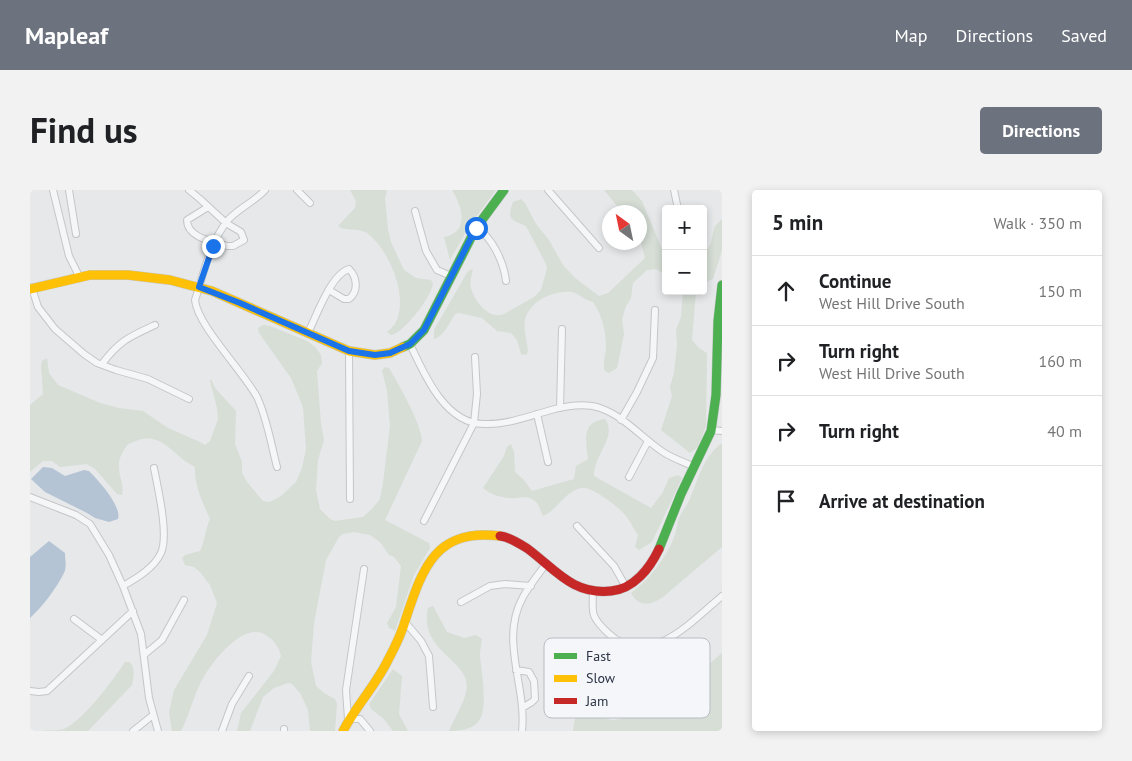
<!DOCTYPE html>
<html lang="en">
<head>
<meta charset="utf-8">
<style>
  :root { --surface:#fff; --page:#f2f2f2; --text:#202124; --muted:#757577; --line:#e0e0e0; --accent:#6c737f }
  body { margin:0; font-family:"PT Sans",sans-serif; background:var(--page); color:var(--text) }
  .controls { position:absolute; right:15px; top:15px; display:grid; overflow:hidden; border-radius:5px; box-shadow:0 2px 8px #0003 }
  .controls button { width:45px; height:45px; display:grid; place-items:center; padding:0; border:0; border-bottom:1px solid var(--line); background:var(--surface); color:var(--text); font:25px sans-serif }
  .compass { position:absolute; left:572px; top:15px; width:45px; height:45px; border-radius:50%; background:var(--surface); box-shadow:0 2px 8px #0003; rotate:327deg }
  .stop { position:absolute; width:15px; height:15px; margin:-11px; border:4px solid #1a73e8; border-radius:50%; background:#fff }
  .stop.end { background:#1a73e8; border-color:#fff; box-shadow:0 1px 5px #0008 }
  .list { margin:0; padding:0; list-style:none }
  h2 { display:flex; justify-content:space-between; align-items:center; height:65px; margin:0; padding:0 20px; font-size:21px }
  h2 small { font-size:16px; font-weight:400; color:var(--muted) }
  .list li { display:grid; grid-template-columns:32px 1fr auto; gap:15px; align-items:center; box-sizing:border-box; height:70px; padding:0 20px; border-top:1px solid var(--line) }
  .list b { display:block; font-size:19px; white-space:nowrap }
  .list p { margin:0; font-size:16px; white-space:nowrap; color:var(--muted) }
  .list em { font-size:16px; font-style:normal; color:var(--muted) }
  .icon { flex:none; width:28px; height:28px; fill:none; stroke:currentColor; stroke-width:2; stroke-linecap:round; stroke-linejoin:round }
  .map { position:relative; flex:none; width:692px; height:541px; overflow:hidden; border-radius:5px }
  header { display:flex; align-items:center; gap:30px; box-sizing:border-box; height:70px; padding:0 25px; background:var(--accent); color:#fff }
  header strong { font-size:24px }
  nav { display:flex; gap:28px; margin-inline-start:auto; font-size:18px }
  .intro { display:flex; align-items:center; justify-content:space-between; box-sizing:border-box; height:120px; padding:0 30px }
  h1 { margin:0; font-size:35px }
  .button { padding:12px 22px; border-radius:5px; background:var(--accent); color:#fff; font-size:18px; font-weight:700 }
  main { display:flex; gap:30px; padding:0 30px }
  aside { flex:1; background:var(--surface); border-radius:5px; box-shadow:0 2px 8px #0003 }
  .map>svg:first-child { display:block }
  .green { fill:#d6ded6 }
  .water { fill:#b4c4d5 }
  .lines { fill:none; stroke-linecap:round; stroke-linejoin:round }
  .street-casing { stroke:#c4c6c8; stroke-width:8 }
  .fast-casing { stroke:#c4c6c8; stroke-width:10 }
  .slow-casing { stroke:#c4c6c8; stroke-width:10 }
  .jam-casing { stroke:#c4c6c8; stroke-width:10 }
  .street { stroke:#f5f6f7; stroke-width:6 }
  .fast { stroke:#4caf50; stroke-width:9 }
  .slow { stroke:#ffc107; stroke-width:9 }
  .jam { stroke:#c62828; stroke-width:9 }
  .route { stroke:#1a73e8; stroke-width:6 }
  .key { fill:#f4f6f9; stroke:#b8bcc3; stroke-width:1 }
  .key-label { font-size:14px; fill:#2b3445 }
</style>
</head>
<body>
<header>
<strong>Mapleaf</strong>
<nav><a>Map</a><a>Directions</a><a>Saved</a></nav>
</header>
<div class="intro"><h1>Find us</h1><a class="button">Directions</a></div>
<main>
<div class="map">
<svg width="692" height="541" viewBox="0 0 692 541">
  <rect width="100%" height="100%" fill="#e6e8ea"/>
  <path class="green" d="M320,0H357L355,8L358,40L361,52L374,80L386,88L401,90L403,94C401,107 374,143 361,145L357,142C359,140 363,137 365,134C380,108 359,59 337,43C328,37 315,42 308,36L325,18L326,11Z
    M422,0H466L440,35L420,70L414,47C440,42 432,16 422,0Z
    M574,0H602L612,11L636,69V85L626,79L617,80L603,93L601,108L596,116L592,129L594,144L587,178L579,183L575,181C572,173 576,165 576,157C576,141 572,125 563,112C554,110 548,103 542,102C524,100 499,111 495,130C493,139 497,151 498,161L496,165L491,164L487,150L481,143L467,141L452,128L429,123L425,124C419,133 415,145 404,149V140L438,81L443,79C442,84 439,93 441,98C445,112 459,130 474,124L504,107L511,100L517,79L516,74L496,36C480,30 477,29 483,12L491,9L495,13L506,34L519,50L533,75L545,88L569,106L578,103L615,68L610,49V22H592Z
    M692,29V60L683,89L673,94V65L680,55L685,36Z
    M653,101H666L662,150L669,158L677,163L676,236L668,257L660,263L631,240L642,206L640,197L644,183L647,155L646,140L651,127Z
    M233,135L240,136L277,151L285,157L291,165L292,173L287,181L291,234L294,250L288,270L286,300L290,319L300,329L305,331L333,327L342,319L350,309L353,293L360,236L357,200L352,181L355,177L359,178C369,195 391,233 392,251L355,330L399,353L400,358L384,385L365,441L359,438L357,433L366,417L371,376L364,367L359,365L350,352L340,345L324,342L313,344L309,347L296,370L284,433L281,472L286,496L294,503L305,509L307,514L305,541H280L278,520L270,503L262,494L258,493L244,498L233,507L220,541H207L211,523L244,481L251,466C248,454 242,448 232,443C210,435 181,473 172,490C164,505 160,522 153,537L151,541H142L139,522L144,500L177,445L187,413L180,395L170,382L164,377L155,375L152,368L155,365L170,361C175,351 175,340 180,329C173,313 164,295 165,277C138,263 131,236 97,255C93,261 88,269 89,277C89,288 94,293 92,305L87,304L65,279L57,274L30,277L22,271H13L0,282V215L13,204L11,175L12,171L17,168L19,183L28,195L70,213L89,218L113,221L138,238L170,252L175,255L180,251L188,229L187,218L180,191L181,189L185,198L206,221L205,254L212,272V283L217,292L233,311L240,312L251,306L266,292L272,278L276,259L273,217L261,188L229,143L228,138Z
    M575,229C588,246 563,266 564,286L621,318L633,302L639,288L648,285L652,288L622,352L609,360L605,357L608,345C603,338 600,330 595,325C589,317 561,296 551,298C536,301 527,320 513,326C511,322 509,315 506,312C498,304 488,309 479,308C469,307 460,304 453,298L474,266L477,257L481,254L484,263L485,282L493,289L502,301L544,289L546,276L558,269C556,250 551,232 575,229Z
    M692,253V357L633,407C621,415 609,418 601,403C620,389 637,367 645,345C647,338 647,332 650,326C653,319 659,313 661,306C669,286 674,266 692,253Z
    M403,416L417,442L434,448L446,445L452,449C451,455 450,460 450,465C451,481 459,520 448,532C441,540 428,541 419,541C424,529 433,515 436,502C444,470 388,464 398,418Z
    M692,463V541H543C544,532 547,521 546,512C545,501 537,490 556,488C560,501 563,521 575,528C599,541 673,480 692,463Z
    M95,472H100C105,479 104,486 102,495L58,541H11C18,540 28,541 34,539C54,530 83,490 95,472Z
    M363,479L372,486L369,524L378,541H363L354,529L341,519L339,514Z"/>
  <path class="water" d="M13,277L22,278L35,286L54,280L59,281C68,290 92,316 88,329L79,332L65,328L57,323L15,302L1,289Z
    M19,351L35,363C35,370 37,377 34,383C26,399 13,416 0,428V367Z"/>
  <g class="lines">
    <defs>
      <path id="street" d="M23,0L39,66L49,86
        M39,0L46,44
        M159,0L170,9L196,33L211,42L214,50L203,56H197C184,52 157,48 157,30L178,17
        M235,0C224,12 209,18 198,30C180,52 174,83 165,110C167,135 213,181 227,207C237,228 241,254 247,277
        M267,0L280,13
        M518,0L569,58
        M644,0L648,19
        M385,21L396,61L407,80L421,86
        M446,38C462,46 474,73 476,91
        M2,98L8,117L25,139L54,164L67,173L86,180L118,189L159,209
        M278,143C286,127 301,84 319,79C327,87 329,101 319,109H314L299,100
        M380,154C394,184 415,234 454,234C476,235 500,226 521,220C536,216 555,213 570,218C594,226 612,248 633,262C642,268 654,272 664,277
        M319,161L320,309
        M72,174C89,151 99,147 125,135
        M530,218L532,139
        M507,224L518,272
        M591,230L607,202L623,168L625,120
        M681,240L692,241
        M599,287L618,251
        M0,307L46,325L60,334L79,365L93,396L111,444L119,508L128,541
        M394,331L444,233L447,204L445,167
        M547,336L584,376L596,397
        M334,379L316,500L318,529H330L340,541
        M93,396C107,388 124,378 131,363C139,345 128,299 124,278
        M563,402C562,424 561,427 578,443C618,481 661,432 692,406
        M431,412L460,396L475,394L501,396
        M44,429L72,450
        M375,432L391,451L399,466L403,517
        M115,464L132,450L154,410
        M486,480L499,482L504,491L505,509L502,512L492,518
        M587,490L601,457
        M0,501L9,502L17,501L103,421
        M103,541L123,525
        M192,541L202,514L219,486
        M254,541V539
        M492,541C497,496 469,450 493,407C499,396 508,385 515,375"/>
      <path id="fast" d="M373,157L380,154L394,140L446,38L474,0
        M629,359L651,304L681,241L686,205L688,131L692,95"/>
      <path id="slow" d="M0,99L60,85H98L140,90L182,101L319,161L345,165L360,163L373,157
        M313,541C326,516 346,495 358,470C365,457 372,443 376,428C393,377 406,338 470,346"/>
      <path id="jam" d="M470,346C480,347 490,354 498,359C526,380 543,405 581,401C604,399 620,378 629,359"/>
    </defs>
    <use href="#street" class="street-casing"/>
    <use href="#fast" class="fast-casing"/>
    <use href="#slow" class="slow-casing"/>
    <use href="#jam" class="jam-casing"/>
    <use href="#street" class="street"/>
    <use href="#fast" class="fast"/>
    <use href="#slow" class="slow"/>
    <use href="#jam" class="jam"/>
  </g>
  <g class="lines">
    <path class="route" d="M183,56L169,97L210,113L319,161L345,165L360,163L380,154L394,140L446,38"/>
  </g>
  <rect x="514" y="448" width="166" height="80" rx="8" class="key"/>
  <rect x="524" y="463" width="23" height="6" fill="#4caf50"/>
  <rect x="524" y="485" width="23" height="7" fill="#ffc107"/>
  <rect x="524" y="508" width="23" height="6" fill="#c62828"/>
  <g class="key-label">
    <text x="556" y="471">Fast</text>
    <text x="556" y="493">Slow</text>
    <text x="556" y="516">Jam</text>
  </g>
</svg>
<div class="controls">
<button>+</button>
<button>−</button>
</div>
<svg class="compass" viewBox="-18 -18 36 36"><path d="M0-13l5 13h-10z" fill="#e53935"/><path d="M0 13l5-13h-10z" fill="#757577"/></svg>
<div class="stop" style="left:446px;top:38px"></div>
<div class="stop end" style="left:183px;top:56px"></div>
</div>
<aside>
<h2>5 min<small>Walk · 350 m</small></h2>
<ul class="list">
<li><svg class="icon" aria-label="ahead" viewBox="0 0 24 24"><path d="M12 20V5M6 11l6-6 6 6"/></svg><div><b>Continue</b><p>West Hill Drive South</p></div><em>150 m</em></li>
<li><svg class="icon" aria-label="right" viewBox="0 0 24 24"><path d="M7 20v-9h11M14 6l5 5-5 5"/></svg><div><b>Turn right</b><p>West Hill Drive South</p></div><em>160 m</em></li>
<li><svg class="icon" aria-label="right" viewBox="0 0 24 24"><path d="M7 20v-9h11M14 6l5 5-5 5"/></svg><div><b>Turn right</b></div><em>40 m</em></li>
<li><svg class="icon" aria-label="arrive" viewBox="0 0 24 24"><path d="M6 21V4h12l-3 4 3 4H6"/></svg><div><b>Arrive at destination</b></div></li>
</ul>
</aside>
</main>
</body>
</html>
